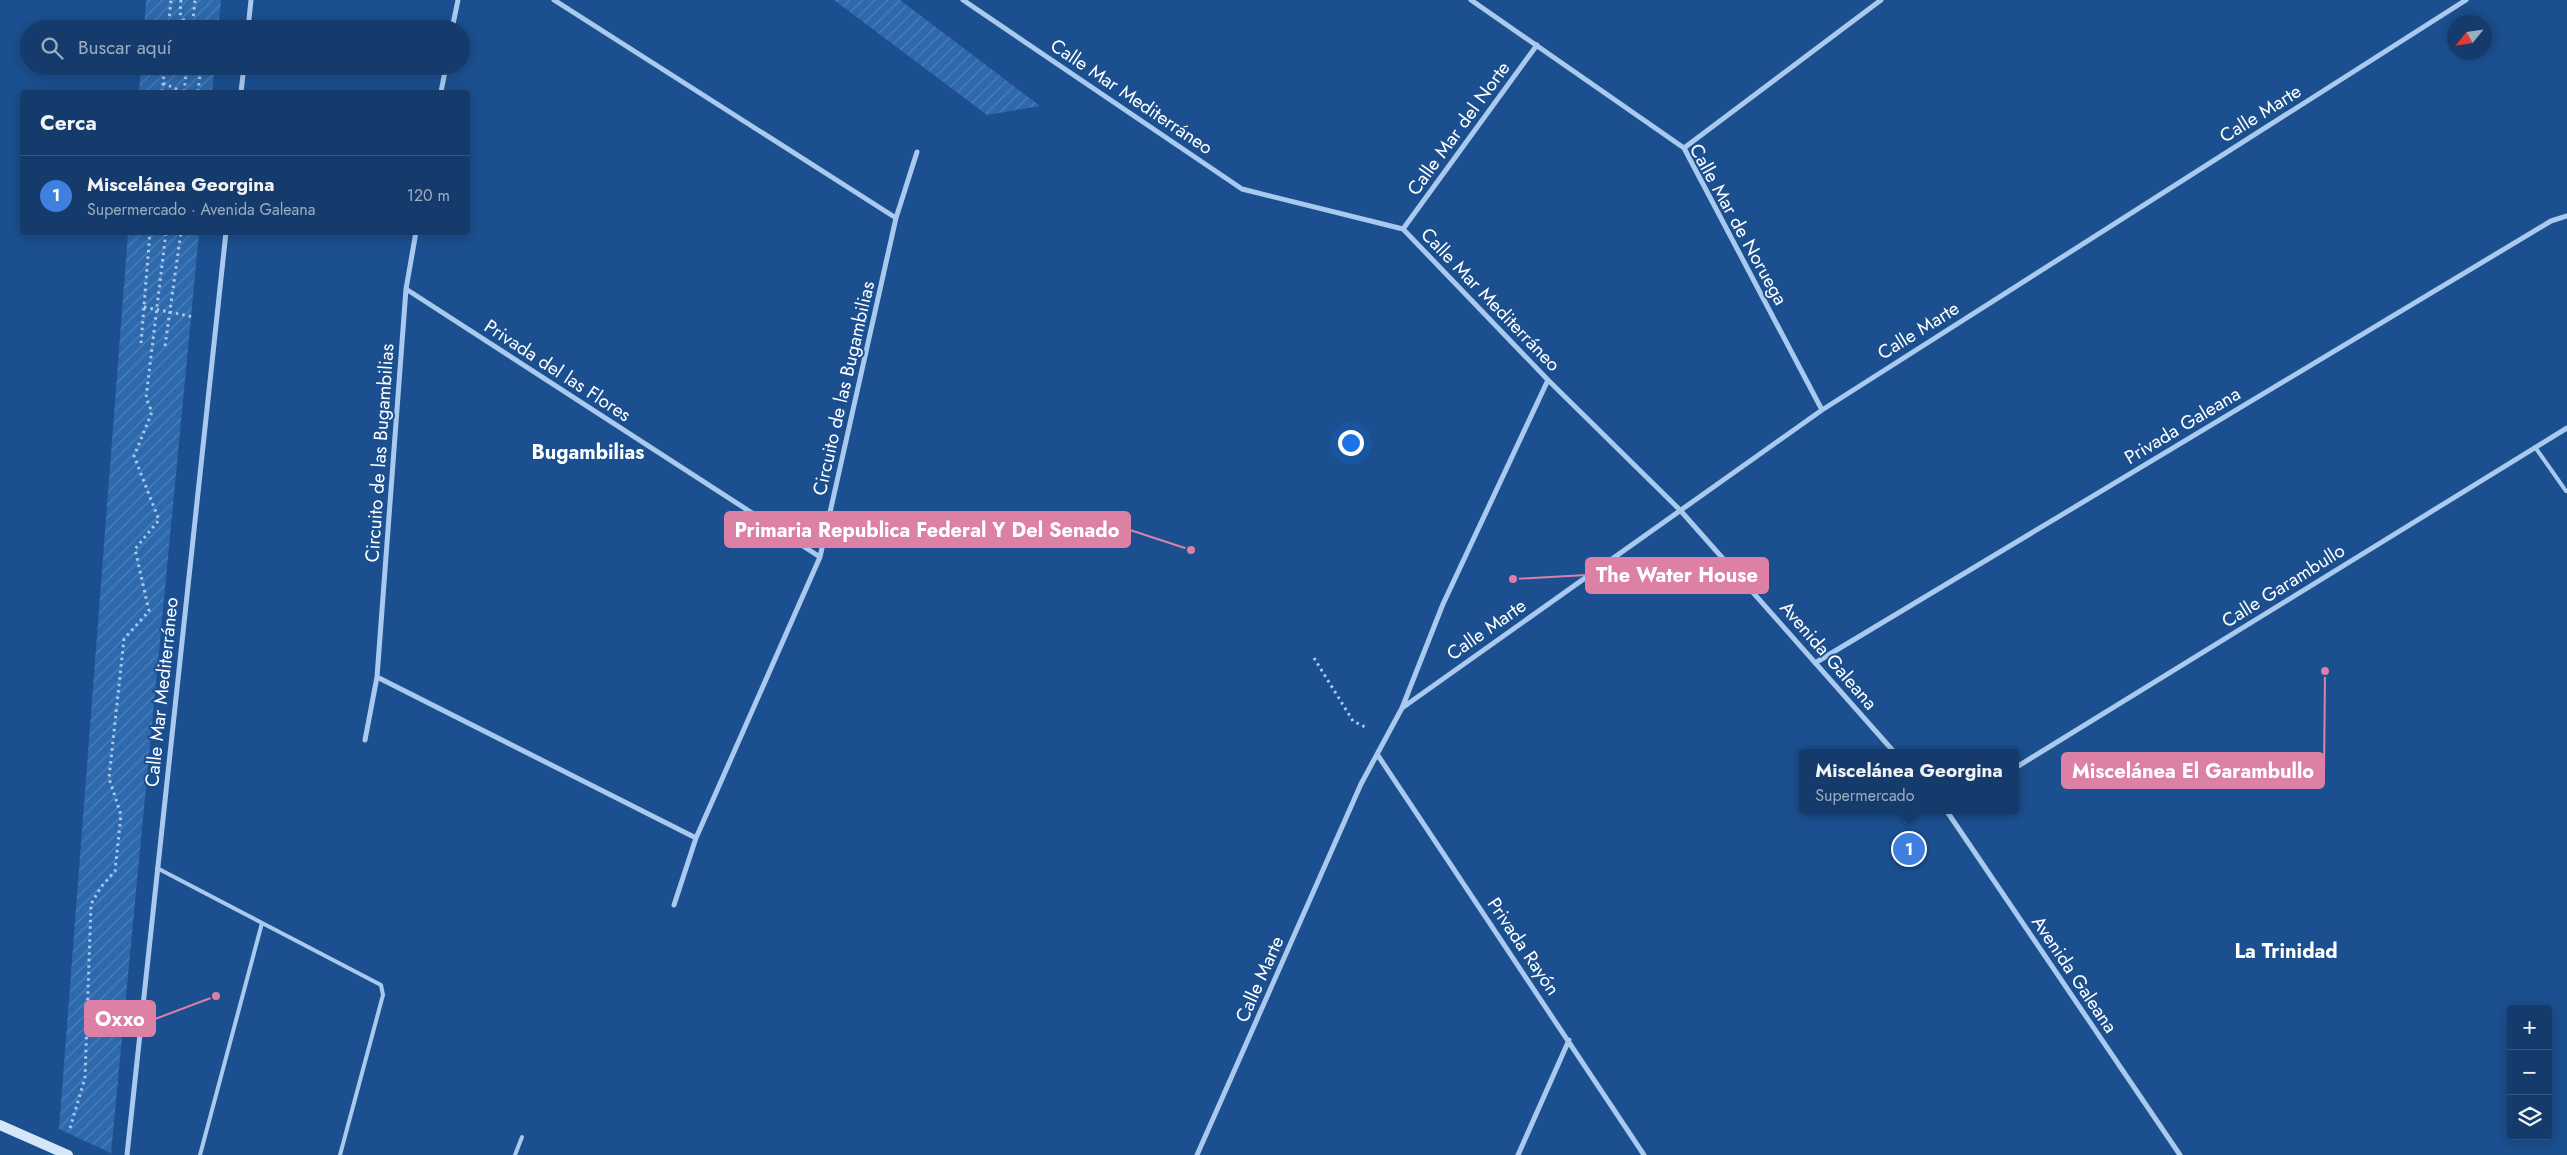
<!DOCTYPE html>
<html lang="es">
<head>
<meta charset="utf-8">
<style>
  :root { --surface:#143b6b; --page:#214673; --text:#f1f3f6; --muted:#9dadc1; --line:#33557e; --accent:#ffd166 }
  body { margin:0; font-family:Jost,sans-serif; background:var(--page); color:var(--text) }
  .controls { position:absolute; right:15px; bottom:15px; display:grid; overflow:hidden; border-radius:5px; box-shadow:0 2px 12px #0003 }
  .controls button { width:45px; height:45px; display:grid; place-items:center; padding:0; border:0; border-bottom:1px solid var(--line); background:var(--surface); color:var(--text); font:25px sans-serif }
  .compass { position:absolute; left:2447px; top:15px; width:45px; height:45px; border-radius:50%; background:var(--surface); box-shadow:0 2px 12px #0003; rotate:240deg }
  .you { position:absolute; left:1350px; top:442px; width:18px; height:18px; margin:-12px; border:4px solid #fff; border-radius:50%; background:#1a73e8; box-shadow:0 0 0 8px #1a73e833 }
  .badge { display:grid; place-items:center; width:32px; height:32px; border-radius:50%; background:var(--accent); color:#fff; font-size:16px; font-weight:700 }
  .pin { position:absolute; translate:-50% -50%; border:2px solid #fff; box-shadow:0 1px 5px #0006 }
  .popup { position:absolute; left:1799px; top:749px; width:220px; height:65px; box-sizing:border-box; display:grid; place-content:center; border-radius:5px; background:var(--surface); filter:drop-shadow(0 1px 4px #0005); font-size:16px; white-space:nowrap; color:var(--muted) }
  .popup b { font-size:19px; color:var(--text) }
  .popup::after { content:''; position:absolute; left:50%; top:100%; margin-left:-10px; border:10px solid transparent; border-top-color:var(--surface) }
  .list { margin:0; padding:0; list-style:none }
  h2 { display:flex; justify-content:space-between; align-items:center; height:65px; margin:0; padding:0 20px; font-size:21px }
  h2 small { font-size:16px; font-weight:400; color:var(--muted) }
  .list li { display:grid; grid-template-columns:32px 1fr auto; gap:15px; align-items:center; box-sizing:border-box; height:80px; padding:0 20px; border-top:1px solid var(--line) }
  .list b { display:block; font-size:19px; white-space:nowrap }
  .list p { margin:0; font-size:16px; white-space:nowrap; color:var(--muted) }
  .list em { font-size:16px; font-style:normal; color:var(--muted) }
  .icon { flex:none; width:28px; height:28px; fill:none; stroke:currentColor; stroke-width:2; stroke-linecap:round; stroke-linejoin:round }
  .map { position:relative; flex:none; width:2567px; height:1155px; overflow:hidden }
  .search { position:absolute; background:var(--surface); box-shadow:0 2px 12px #0003; left:20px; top:20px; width:450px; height:55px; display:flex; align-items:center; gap:12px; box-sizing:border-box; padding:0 18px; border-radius:28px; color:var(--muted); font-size:19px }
  .panel { position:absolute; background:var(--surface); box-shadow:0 2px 12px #0003; left:20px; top:90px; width:450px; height:145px; border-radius:5px }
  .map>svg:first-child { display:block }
  .garden { fill:url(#garden-furrows) }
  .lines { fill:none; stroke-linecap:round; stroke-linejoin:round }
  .path { stroke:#a9c9ee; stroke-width:3; stroke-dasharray:2.5 4; stroke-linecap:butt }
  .lane { stroke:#a9c9ee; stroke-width:4 }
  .street { stroke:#a9c9ee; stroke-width:5 }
  .secondary { stroke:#d6e6fa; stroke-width:10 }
  .labels { text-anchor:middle; stroke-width:4; stroke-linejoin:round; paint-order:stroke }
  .street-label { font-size:19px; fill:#fff; stroke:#1b4f8f }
  .neighbourhood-label { font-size:20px; font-weight:bold; fill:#fff; stroke:#1b4f8f }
  .leader { fill:none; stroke:#dd80a5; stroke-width:2 }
  .callout-dot { fill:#dd80a5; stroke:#1b4f8f; stroke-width:2 }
  .callout { fill:#dd80a5; stroke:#dd80a5; stroke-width:2 }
  .callout-label { font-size:20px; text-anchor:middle; font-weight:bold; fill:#fff }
</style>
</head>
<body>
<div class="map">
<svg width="2567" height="1155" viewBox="0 0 2567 1155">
  <defs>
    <pattern id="garden-furrows" width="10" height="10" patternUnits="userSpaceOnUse" patternTransform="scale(1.25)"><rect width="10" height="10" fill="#2e69ad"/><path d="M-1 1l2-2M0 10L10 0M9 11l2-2" fill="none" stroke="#4d80b9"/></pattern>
  </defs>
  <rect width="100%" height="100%" fill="#1b4f8f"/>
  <path class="garden" d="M146,0H221L218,29H144Z
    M834,0H900L1040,106L987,115Z
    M141,66H215L212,92H139Z
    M128,233H199L111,1153L59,1129Z"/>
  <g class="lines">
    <path class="path" d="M181,0L180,13L188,29
      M168,29L171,0
      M192,29L195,0
      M163,83L183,92
      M162,92L165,66
      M184,92L187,66
      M198,92L201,66
      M144,307L194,317
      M141,343L150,232
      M165,346L181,232
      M1314,658L1353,721L1365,727
      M70,1128L85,1078L91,904L101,887L115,871L121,815L109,778L124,639L149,611L135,549L159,520L134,456L152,412L146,398L166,232"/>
    <path class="lane" d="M2535,447L2566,491
      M157,868L381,985L383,995L340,1155
      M200,1155L262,923
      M515,1155L522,1137"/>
    <path class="street" d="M554,0L896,218
      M963,0L1242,189L1403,229L1548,380L1680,510L1895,753
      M1471,0L1684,148L1822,410
      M248,29L251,0
      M452,29L458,0
      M241,92L244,66
      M441,92L446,66
      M1684,148L1881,0
      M1403,229L1537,45
      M406,289L820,557
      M1815,663L2551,221L2567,216
      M377,677L696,838
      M1402,708L1822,410L2466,0
      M365,740L377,677L406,289L416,232
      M1377,754L1644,1155
      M2015,768L2567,428
      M1946,810L2180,1155
      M674,905L696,838L820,557L896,218L917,152
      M127,1155L226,232
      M1197,1155L1361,784L1402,708L1443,604L1548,380
      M1518,1155L1569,1040"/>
    <path class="secondary" d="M0,1125L68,1155"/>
  </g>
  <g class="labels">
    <g class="street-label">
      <text transform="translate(1132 96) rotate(34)" y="7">Calle Mar Mediterráneo</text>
      <text transform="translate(2260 113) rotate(-32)" y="7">Calle Marte</text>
      <text transform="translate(1458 128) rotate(-54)" y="7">Calle Mar del Norte</text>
      <text transform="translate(1739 224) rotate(61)" y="7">Calle Mar de Noruega</text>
      <text transform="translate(1491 299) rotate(46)" y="7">Calle Mar Mediterráneo</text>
      <text transform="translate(1918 330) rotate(-32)" y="7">Calle Marte</text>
      <text transform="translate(558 370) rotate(33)" y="7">Privada del las Flores</text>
      <text transform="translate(843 388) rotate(-77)" y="7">Circuito de las Bugambilias</text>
      <text transform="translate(2182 425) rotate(-31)" y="7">Privada Galeana</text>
      <text transform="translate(379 453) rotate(-86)" y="7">Circuito de las Bugambilias</text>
      <text transform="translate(2283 585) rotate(-32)" y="7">Calle Garambullo</text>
      <text transform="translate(1486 629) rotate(-35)" y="7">Calle Marte</text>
      <text transform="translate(1829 655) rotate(49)" y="7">Avenida Galeana</text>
      <text transform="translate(161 692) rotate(-84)" y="7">Calle Mar Mediterráneo</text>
      <text transform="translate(1524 946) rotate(56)" y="7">Privada Rayón</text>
      <text transform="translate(2075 974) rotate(56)" y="7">Avenida Galeana</text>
      <text transform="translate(1259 979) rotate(-66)" y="7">Calle Marte</text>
    </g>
    <g class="neighbourhood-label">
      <text x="588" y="459">Bugambilias</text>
      <text x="2286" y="958">La Trinidad</text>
    </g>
  </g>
  <path class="leader" d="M1191 550L1130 530M1513 579L1586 575M2325 671L2324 771M216 996L155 1019"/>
  <g class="callout-dot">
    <circle cx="1191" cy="550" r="5"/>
    <circle cx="1513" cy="579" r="5"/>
    <circle cx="2325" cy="671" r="5"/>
    <circle cx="216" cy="996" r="5"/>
  </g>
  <g class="callout">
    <rect x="725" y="512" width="405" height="35" rx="5"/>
    <rect x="1586" y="558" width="182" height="35" rx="5"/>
    <rect x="2062" y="753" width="262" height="35" rx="5"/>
    <rect x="85" y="1001" width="70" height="35" rx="5"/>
  </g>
  <g class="callout-label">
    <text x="927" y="537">Primaria Republica Federal Y Del Senado</text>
    <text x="1677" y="582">The Water House</text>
    <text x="2193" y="778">Miscelánea El Garambullo</text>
    <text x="120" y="1026">Oxxo</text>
  </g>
</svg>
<div class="controls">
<button>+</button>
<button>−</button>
<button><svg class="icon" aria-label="layers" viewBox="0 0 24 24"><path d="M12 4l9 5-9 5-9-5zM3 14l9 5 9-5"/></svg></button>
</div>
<svg class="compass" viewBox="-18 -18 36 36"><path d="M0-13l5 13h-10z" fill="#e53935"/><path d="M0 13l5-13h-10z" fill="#9dadc1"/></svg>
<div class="you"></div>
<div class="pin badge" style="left:1909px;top:849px;background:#3f7fe0">1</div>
<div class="popup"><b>Miscelánea Georgina</b>Supermercado</div>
<div class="search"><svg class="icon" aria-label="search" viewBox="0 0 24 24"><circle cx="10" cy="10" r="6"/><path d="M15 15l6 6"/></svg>Buscar aquí</div>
<section class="panel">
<h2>Cerca<small></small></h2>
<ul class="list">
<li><span class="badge" style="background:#3f7fe0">1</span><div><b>Miscelánea Georgina</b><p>Supermercado · Avenida Galeana</p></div><em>120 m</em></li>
</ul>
</section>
</div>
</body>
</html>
